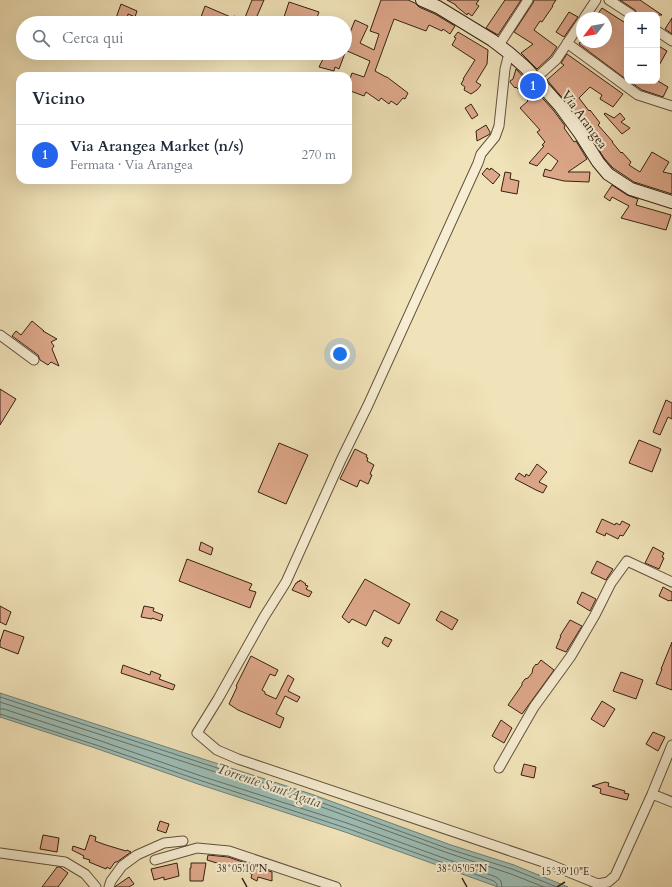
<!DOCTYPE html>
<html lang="it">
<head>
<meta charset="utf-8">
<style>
  :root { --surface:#fff; --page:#f6f6f7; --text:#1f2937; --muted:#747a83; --line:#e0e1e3; --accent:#2563eb }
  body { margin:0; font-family:Cardo,serif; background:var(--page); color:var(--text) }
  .controls { position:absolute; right:12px; top:12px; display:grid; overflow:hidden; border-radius:8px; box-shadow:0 4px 16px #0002 }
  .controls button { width:36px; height:36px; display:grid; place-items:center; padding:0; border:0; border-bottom:1px solid var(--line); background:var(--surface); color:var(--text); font:20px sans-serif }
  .compass { position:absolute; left:576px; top:12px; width:36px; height:36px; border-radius:50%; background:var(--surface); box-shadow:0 4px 16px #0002; rotate:239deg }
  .you { position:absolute; left:340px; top:354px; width:14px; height:14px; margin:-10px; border:3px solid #fff; border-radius:50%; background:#1a73e8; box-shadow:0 0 0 6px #1a73e833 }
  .badge { display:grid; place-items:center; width:26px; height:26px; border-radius:50%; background:var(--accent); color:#fff; font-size:13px; font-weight:700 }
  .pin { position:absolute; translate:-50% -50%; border:2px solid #fff; box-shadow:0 1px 4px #0006 }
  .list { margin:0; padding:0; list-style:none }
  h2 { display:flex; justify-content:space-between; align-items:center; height:52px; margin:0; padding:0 16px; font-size:17px }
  h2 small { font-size:13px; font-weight:400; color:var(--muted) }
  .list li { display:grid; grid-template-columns:26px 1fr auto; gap:12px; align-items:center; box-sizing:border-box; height:60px; padding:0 16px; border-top:1px solid var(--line) }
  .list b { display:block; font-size:15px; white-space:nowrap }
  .list p { margin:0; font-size:13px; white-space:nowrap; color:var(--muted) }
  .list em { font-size:13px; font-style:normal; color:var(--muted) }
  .icon { flex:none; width:22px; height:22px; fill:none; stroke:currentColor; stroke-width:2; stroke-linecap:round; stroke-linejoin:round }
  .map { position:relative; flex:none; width:672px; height:887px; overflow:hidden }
  .search { position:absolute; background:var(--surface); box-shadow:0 4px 16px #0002; left:16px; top:16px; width:336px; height:44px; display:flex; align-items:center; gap:10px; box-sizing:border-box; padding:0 14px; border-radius:22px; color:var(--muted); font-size:15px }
  .panel { position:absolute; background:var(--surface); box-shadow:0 4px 16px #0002; left:16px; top:72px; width:336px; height:112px; border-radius:12px }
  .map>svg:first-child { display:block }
  .water { fill:#9cbdb5; stroke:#727f74 }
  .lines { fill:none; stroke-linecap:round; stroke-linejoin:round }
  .shore { stroke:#686f64; stroke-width:1 }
  .building { fill:#dea88b; stroke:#342113 }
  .street-casing { stroke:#63523c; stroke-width:11 }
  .secondary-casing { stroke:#342113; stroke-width:14 }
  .street { stroke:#f6edd2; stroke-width:9 }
  .secondary { stroke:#f6edd2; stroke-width:12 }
  .ticks { fill:none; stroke:#342113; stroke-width:1.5 }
  .labels { text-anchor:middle; stroke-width:4; stroke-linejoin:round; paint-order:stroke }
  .street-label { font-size:13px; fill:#342113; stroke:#f6edd2 }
  .water-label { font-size:14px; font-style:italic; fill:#535044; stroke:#f6edd2 }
  .ticks-label { font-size:10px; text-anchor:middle; fill:#342113; stroke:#f6edd2; stroke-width:4; stroke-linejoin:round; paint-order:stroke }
</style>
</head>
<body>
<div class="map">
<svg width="672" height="887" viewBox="0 0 672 887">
  <rect width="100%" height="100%" fill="#f1e3b9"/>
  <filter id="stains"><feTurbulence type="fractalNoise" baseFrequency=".005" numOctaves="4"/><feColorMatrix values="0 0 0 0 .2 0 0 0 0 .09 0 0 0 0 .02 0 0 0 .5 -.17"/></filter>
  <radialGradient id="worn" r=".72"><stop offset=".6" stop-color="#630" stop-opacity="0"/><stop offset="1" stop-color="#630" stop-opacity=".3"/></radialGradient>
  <path class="water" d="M0,693L311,794L451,845L514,865L568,887H498L345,832L198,784L95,748L0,717Z"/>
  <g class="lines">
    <path class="shore" d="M0,697L309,798L449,849L512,869L557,887
      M0,702L308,802L448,853L511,874L544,887
      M0,709H4L98,740L201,776L347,823L496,877L501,881L502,887
      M0,714L96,745L199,780L346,828L494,881L497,884V887"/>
  </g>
  <path class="building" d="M252,0H264L254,23H215L201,17L205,6L233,18L234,16L244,20Z
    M381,0H408L415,3L419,7L435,14L455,26L450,34L443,29L442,31L429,25L426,31L394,19L375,71L386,77H387L408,93L405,99L403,98L397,105L391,101L389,104L381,98L379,101L366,92L364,96L348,90V84L352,73L364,77L370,61L345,50L349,40H347L355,20L368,26L360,43L374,50L379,34L370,31Z
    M447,0H479L476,4L479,6L472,16L468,13L467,15L456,6V5Z
    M505,0H521L498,35L486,28Z
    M534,0H556L552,6H553L542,22L540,21L534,30L557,47L551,56L537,69L521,53L533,44L514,32L533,3Z
    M620,0H640L662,15H638L635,10Z
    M289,2L319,12L315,23H282Z
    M121,4L137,11L135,17L128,14L127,20L125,19L123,21L116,18Z
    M602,8L627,24V80L579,44L580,42H606V18H595Z
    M569,12L578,17L564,37L556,32Z
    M672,18V34L665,29Z
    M458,32L488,50L487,64L476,82L481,85L477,90L471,94L464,90L465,87L461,84L464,79H463L475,60L452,45L456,38L454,37Z
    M657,45L667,51L657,69Z
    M326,53H345L339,69L335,67L334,71L319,67Z
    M567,54L623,94L613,107L600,99L602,95L590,87L579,98L589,111L590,110L600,123L598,125L613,142H612L621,153L622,152L631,162L629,165L640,172L652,152L669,162L663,172L672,174V194L634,182L613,168L604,158L587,131L566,102L547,80L564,65L561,63Z
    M516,69L527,81L518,89L516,87L515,88L510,82V81L513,79Z
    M629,81H658L668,87L663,97L642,90Z
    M535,90L554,111L565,126L564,128L574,142L576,141L587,159L568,172H590L589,182L564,181L543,176L545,169L551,171L558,161L548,153L537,166L529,163L544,146L542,145L545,142L537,132L540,130L520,108L528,101L527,100L528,99L526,97Z
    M471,104L478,115L472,119L465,108Z
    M605,113L614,118L620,113L625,119L621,122L630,128L622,134L604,114Z
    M486,125L490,132V134L477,141L476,131Z
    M487,168L490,170L491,168L500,175L493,184L482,174Z
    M505,172L511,173L510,179L519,181L517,194L501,191Z
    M612,185L627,195L638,199L636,205L671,215L666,230L621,218L629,206L612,197L610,201L604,197Z
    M32,321L44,331H43L57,339L51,342L54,346L52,349L59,366L51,362L48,365L40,360L38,355L12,336L16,331L21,335Z
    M0,389L16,399L0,425Z
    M666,400L672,403V419L668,417L660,435L653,432Z
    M639,440L661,449L652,472L629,463Z
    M279,443L308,455L286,504L258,492Z
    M355,449L367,455L366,457L368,458L367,461L374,465L370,474L372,475L368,484L360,480L357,487L340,479Z
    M537,464L547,472L539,482L547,486L543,493L536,490L515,479L519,473L525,477L526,474L529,476Z
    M602,519L615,525L616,523L620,525L622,521L630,525L623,536L620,535L618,539L606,533L605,536L596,532Z
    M201,542L213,548L211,555L199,550Z
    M653,547L664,553L662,557L664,558L659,569L645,563Z
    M187,559L252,584L249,590L256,592L250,608L179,581Z
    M597,561L613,569L606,580L591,573Z
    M365,579L410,604L399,624L374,610L366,626L352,619L349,623L342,617Z
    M300,580L306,584L305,585L308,586L306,589L312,592L309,597L292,590L296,583H297L298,581L299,582Z
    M663,587L672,592V601L670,600L669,601L659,596Z
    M582,592L596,599L590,611L577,603Z
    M0,606L11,612L6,625L0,622Z
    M144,606L154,608L153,611L163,615L161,621L152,618V619L141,617Z
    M441,611L458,620L452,630L436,620Z
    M570,620L582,626L566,652L556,648L561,636H560L563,631Z
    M4,630L24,637L18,654L0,647V642Z
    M385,637L392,640L388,647L382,643Z
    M672,642V690L656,684L662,669H661Z
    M251,656L278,670L275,676L270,674L262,690L265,692V694L276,699L288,675L294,679L288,691L300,697L297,702L285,696L276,714L284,718L280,728L238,710L229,704L237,687L236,686Z
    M541,660L554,670L522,714L508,705L522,685V683L525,679L528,678L532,673L533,668L536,664L537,665Z
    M123,665L150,675L151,671L161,675L159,679L175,685L173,690L121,673Z
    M621,672L643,680L636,699L613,691Z
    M602,701L615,709L604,727L591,719Z
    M501,720L512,728L504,743L492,736Z
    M653,732L665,737L658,751L646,744Z
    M524,764L536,767L534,778L521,775Z
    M605,782L609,783L608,786L625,791L624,793L629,794L627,800L602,794L600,793L601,789L592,786Z
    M160,821L169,824L166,833L157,830Z
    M43,835L59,838L57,852L40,849Z
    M90,835L96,837L95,841L106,845L126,851L127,850L131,852L117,862H115L110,869L107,867L106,869L89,862L90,860L83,858L84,856L72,850L73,846L85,850Z
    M208,855L228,857L272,872V881L258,877L257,881L251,878L252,874L207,860Z
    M177,863L179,876L164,880V877L154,880L151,869Z
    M191,863H206L203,881H190V868H191Z
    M57,867H60L68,873L58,887H42Z
    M129,877L134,884L129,887H115L116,886Z"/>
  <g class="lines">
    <defs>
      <path id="street" d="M609,0L632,15
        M584,18L596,0
        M657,31L672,41
        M567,43L638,95L672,106
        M499,45L528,0
        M509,53L505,69L499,126L495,137L481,154L478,163L368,405L341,460L286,582L264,617L218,699L197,733L217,750L238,759L549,864L598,884L608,882L615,876L652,794L672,745
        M536,78L556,60L582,21
        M0,335L34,360
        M499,768L534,707L571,656L595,615L611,583L627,561L672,582
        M652,794L672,802
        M0,853L65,862L85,874L96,887
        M155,860L197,848L229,851L336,887
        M109,887L111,881L122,866L137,855L164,843L183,841"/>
      <path id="secondary" d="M422,0L438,7L492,40L509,53L526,68L560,106L581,135L598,162L608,174L631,189L672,202"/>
    </defs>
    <use href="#street" class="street-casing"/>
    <use href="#secondary" class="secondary-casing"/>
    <use href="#street" class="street"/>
    <use href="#secondary" class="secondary"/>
  </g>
  <path class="ticks" d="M242,878L247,887M462,878L467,887M557,887L565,882"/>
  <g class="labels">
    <g class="street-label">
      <text transform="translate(585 119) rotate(54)" y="5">Via Arangea</text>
    </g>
    <g class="water-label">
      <text transform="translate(269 785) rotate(19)" y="5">Torrente Sant'Agata</text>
    </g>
  </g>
  <g class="ticks-label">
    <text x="242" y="872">38°05'10"N</text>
    <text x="462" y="872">38°05'05"N</text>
    <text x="565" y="875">15°39'10"E</text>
  </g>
  <rect width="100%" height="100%" filter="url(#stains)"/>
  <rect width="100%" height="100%" fill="url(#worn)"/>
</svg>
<div class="controls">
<button>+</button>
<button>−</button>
</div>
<svg class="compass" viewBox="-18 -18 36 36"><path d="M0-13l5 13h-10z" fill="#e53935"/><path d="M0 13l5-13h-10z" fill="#747a83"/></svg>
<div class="you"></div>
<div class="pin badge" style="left:533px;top:86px">1</div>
<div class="search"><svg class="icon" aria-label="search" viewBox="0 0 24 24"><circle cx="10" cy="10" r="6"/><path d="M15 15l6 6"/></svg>Cerca qui</div>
<section class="panel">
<h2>Vicino<small></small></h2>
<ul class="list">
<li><span class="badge">1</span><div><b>Via Arangea Market (n/s)</b><p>Fermata · Via Arangea</p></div><em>270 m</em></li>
</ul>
</section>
</div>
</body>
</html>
